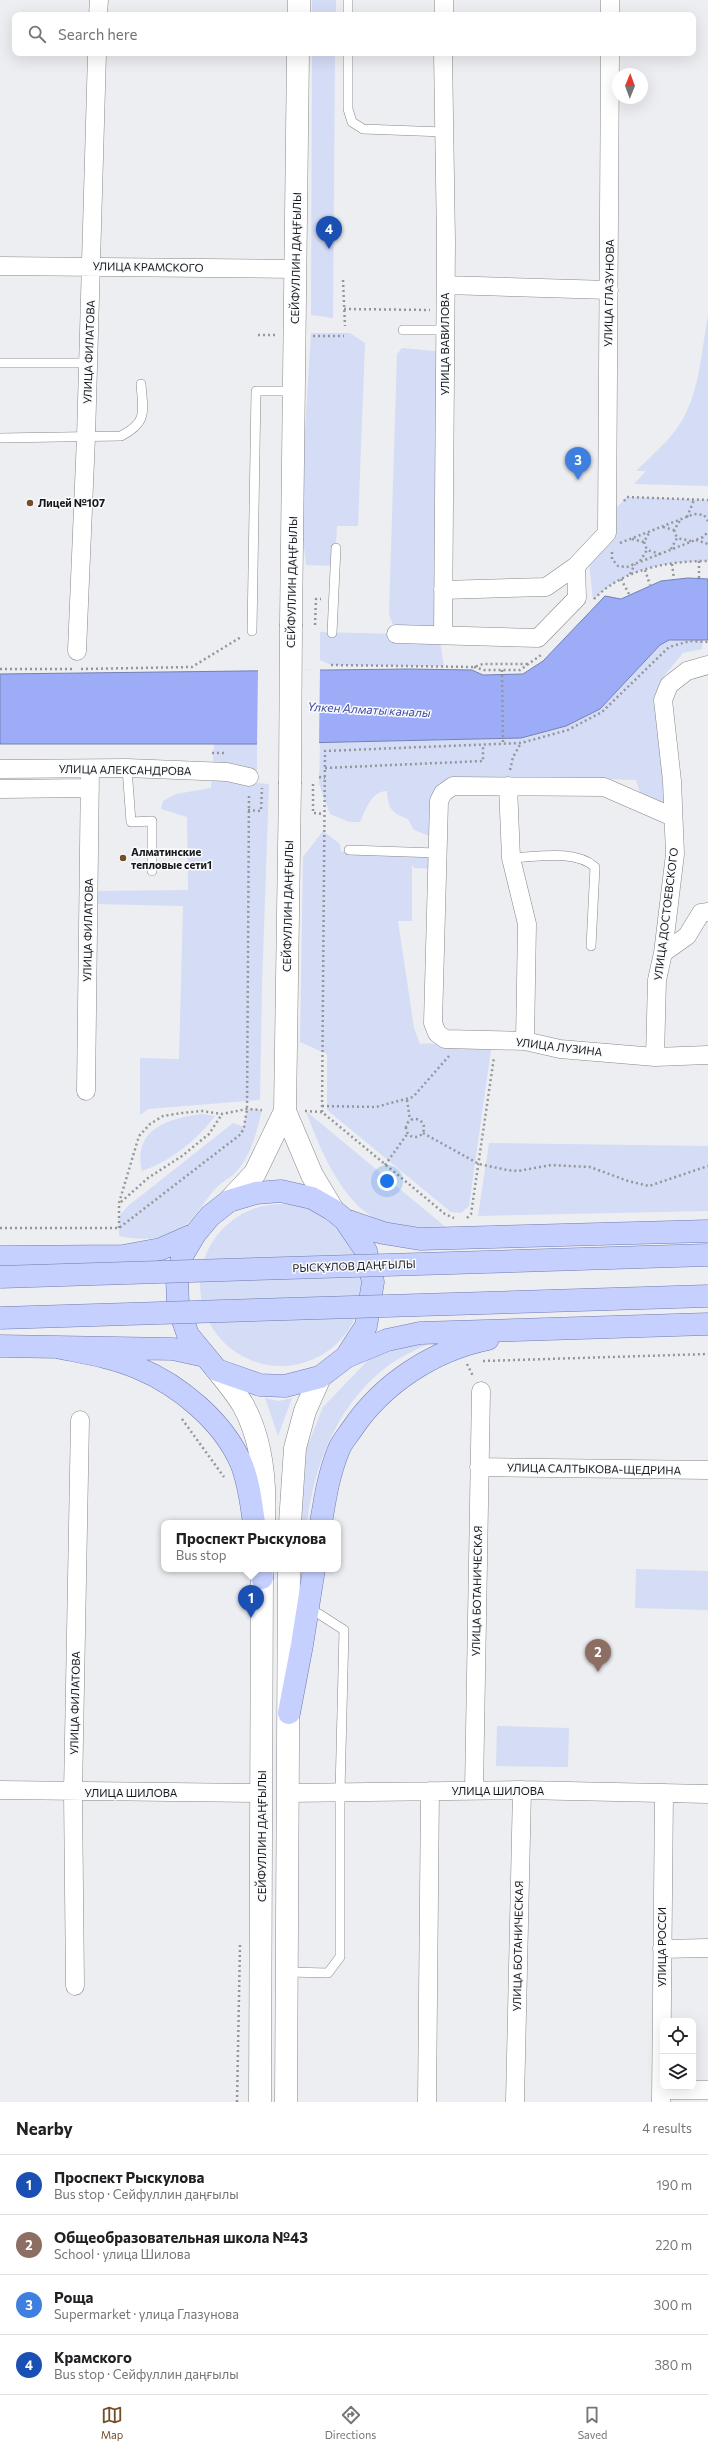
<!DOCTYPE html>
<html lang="en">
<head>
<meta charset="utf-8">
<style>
  :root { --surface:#fff; --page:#f2f2f2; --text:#202124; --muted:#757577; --line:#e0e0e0; --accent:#734e29 }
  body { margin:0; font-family:Commissioner,sans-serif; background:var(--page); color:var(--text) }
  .controls { position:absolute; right:12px; bottom:12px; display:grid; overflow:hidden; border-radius:8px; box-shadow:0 4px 16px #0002 }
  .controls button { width:36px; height:36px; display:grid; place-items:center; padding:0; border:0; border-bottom:1px solid var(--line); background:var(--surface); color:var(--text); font:20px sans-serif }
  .compass { position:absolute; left:612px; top:68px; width:36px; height:36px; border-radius:50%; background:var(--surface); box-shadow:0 4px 16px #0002; rotate:1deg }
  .you { position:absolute; left:387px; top:1181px; width:14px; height:14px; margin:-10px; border:3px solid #fff; border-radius:50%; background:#1a73e8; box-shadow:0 0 0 6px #1a73e833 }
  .badge { display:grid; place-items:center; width:26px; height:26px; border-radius:50%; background:var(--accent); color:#fff; font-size:13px; font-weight:700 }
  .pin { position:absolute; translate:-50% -33px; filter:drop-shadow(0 1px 2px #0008) }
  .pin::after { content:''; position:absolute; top:21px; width:14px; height:12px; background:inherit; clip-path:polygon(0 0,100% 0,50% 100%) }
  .popup { position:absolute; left:161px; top:1520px; width:180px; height:52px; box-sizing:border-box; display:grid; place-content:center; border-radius:8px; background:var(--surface); filter:drop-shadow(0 1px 3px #0005); font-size:13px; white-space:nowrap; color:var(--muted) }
  .popup b { font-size:15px; color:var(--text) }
  .popup::after { content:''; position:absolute; left:50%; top:100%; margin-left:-8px; border:8px solid transparent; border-top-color:var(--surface) }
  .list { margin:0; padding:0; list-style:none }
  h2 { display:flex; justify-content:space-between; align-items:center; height:52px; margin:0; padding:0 16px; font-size:17px }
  h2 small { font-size:13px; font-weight:400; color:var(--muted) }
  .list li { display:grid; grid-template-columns:26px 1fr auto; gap:12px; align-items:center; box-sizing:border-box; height:60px; padding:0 16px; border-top:1px solid var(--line) }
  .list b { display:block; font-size:15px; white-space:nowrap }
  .list p { margin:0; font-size:13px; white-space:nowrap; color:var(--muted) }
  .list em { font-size:13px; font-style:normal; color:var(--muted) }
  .icon { flex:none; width:22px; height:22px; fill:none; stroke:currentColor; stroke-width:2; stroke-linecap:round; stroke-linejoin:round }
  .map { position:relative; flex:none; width:708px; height:2102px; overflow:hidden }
  .search { position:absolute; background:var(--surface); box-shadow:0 4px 16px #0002; left:12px; right:12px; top:12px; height:44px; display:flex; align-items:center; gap:10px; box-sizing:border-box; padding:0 14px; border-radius:8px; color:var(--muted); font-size:15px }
  .sheet { height:292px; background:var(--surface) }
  nav { display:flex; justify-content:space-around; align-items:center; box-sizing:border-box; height:56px; border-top:1px solid var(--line); background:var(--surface); font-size:11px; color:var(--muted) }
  nav a { display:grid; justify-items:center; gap:2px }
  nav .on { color:var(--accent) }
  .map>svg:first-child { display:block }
  .green { fill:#d5dcf5 }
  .water { fill:#9cacf7; stroke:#7480b5 }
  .pier { fill:#edeef1 }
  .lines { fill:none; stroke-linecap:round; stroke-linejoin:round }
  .service-casing { stroke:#87888a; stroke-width:10 }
  .minor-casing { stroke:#87888a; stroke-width:19 }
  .secondary-casing { stroke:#87888a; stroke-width:23 }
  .primary-casing { stroke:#707baf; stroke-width:23 }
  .path { stroke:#959699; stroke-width:2.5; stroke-dasharray:2 3; stroke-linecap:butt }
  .service { stroke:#fff; stroke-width:9 }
  .minor { stroke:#fff; stroke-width:18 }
  .secondary { stroke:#fff; stroke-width:22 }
  .primary { stroke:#c5d0ff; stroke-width:22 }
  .secondary-bridge-casing { stroke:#87888a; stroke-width:23; stroke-linecap:butt }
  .primary-bridge-casing { stroke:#707baf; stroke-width:23; stroke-linecap:butt }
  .secondary-bridge { stroke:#fff; stroke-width:22 }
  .primary-bridge { stroke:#c5d0ff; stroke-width:22 }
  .poi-dot { fill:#734e29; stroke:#fafbfe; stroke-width:1.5 }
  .labels { text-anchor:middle; stroke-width:3; stroke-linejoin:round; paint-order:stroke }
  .street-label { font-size:11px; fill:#18191a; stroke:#fafbfe }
  .poi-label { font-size:11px; font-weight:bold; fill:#18191a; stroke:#fafbfe; text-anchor:start }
  .water-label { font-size:12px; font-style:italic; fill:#3d489e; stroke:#fafbfe }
</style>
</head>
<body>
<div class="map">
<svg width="708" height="2102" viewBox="0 0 708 2102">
  <rect width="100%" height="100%" fill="#edeef1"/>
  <path class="green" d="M312,0H336V15H312Z
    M312,53H335L333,318L311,315Z
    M708,315V486L634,484L646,471H636C653,454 674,437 685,415C700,385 702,348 708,315Z
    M311,333H350L365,343L358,526H337L335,566L306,565L300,511Z
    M402,348L445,352L439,635L444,666L331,665L320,660V632L396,634L389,614L397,354Z
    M627,497L708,500V561C667,561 622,569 593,600L589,562L616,536V508Z
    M678,639L703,640L702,649L683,653L663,677L656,696L665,809L640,793L636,780L562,778L452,782L435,787L432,837L414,830L408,819C392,813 388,809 387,791C371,791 366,810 360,822H349L330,814L319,784L320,743L521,738L566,726L600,709L660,645L669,640Z
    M214,744H257V783L269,784L262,985L260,1100L148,1109L140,1115V1058L179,1059L183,906L95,904L98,891L188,890L187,817L161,809L163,801L176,794L211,788Z
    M323,831L340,844L341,852L349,850L437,853V869L414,868L412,864V921H398L414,1028L420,1044C442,1042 467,1048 491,1050L469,1206L461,1213L451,1212L327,1110V1054L300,1042L303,857Z
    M247,1109L262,1110C257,1131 251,1156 236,1172C231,1178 222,1181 217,1187C209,1195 203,1205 196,1214C176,1240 150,1242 119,1236V1216L128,1206L233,1123L244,1127Z
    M306,1111L448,1229C427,1227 403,1229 384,1222C344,1209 319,1147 306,1111Z
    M202,1114L215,1116C197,1140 171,1161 142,1171C132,1129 169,1118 202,1114Z
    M489,1143L708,1146V1211L478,1216Z
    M200 1285a81 81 0 1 1 162 0a81 81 0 1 1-162 0Z
    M445,1337C422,1347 398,1356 379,1373C335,1411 314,1467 307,1523H296L302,1460L323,1407L372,1356L406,1342Z
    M265,1398L279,1401L292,1398L278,1436Z
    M636,1569L708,1571V1610L635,1608Z
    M497,1726L569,1728L568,1767L496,1766Z"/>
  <path class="water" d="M688,578L708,579V640H669L660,645L600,709L566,726L521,738L257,744H0V674L408,669L472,670L483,675L523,674L543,661L605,596L621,599L661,581Z"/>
  <path class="pier" d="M320,669L319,745L257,746L258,670Z"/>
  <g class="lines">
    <defs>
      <path id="service" d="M348,0V15
        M348,53V109L352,122L363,129L444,132
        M403,330H445
        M0,363H89
        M0,438L121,436C148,422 143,412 141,384
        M252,631L256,391H293
        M332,633L336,548
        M127,768L131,822L152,821V871
        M349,850L437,853
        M511,858C537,857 575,849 595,867L591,946
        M288,1972L328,1973L340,1957V1792L344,1630L319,1614L308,1610"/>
      <path id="minor" d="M98,15L99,0
        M444,15V0
        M610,15V0
        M443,53L446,242L443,635
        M0,266L295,269
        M446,285L609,290
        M443,590L546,587L576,566L607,533L610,53
        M396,634L538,638L577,598L576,566
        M77,651L86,437L97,53
        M0,769L127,768L227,772L249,777
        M508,786L511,858L527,924L525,1041
        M0,789L90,788
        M673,817L604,787L453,786L443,793L439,801L433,1023L437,1033L445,1039L525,1041L560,1049L655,1057L708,1055
        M663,953L687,936L701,913L708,912
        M655,1057L657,980L663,953L675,854L672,781L663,700L669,685L687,671L708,665
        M86,1091L90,769
        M479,1467L708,1470
        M0,1790L261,1793
        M474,1790L481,1391
        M288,1793L522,1790L708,1794
        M662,1949L708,1948
        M75,1986L73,1793L80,1420
        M661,2090H708
        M427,2102L430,1791
        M515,2102L522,1790
        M661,2102L664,1793"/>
      <path id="secondary" d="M299,15V0
        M291,624L298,53
        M290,784L285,1111L312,1175L333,1210
        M229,1201L255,1173L285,1111
        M217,1370C226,1381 236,1393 243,1405C263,1441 266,1483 264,1523
        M290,1523L295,1448L305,1411L320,1377
        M260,2102L262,1569
        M286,2102L289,1569"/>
      <path id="primary" d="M345,1220L383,1233L420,1239L708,1231
        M0,1257L123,1256L161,1249L195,1234
        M0,1346L173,1349L205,1356
        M61,1348C86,1353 113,1357 138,1368C179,1385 223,1421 241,1463C249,1482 251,1503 254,1523
        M346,1357L366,1326L373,1282L366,1251L345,1220L333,1210L312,1198L281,1191L256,1193L229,1201L210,1216L195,1234L183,1254L177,1278L178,1306L188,1335L217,1370L260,1385L285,1386L320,1377L346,1357L387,1340L420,1333L708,1324
        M321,1523C325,1498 329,1473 339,1449C342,1442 348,1435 352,1429C383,1383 434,1350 488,1339
        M261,1569L262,1578
        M289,1713L302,1645L314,1569"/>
    </defs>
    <use href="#service" class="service-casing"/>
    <use href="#minor" class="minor-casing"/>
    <use href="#secondary" class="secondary-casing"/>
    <use href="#primary" class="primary-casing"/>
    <path class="path" d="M343,280L345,326
      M344,309L430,310
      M258,335H276
      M313,336H344
      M624,501L627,497L708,500
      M687,517L694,500
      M663,527L674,530L681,519
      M674,530L677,538
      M632,539L644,542L650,531
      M696,540L708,544
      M644,542L647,550
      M620,543L694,514L704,515L708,521
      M671,549L677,538L691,541
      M612,552V559L618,566L627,567L703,537L708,532
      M640,561L647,550L660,554
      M672,564L674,579
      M645,570L650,585
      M630,574L635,564
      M699,578V561
      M621,579L629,594
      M594,599C623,569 668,561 708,561
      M315,625L316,599H321
      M331,665L474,667L483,664H528
      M474,667L484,670H520L541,655
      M0,669H74
      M81,669L192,667L241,637
      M502,670L503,742
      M212,753H225V755
      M325,768L483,761V745
      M510,770L513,757L521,743
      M319,777L325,778
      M313,784V813L323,814
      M248,810L261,811L262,788
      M407,1100L410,1120
      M322,1106L376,1107L413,1097L449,1056
      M305,1111L322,1112L445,1214L454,1218
      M322,1112L325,751L521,743L568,730L602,712L669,647L690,641L708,642
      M406 1128a9 9 0 1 1 18 0a9 9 0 1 1-18 0Z
      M423,1133L479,1164L507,1170L518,1171L551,1165L590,1167L628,1181L649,1186L708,1166
      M385,1165L408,1133
      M121,1202L148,1178L182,1156L209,1134L222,1114
      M467,1218L471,1214L494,1057
      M0,1228H119L241,1134L244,1127L247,1109L249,793
      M119,1228V1203L133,1156L139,1136L150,1124L163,1116L182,1113L202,1111L222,1114L247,1109L262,1110
      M483,1361L708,1354
      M467,1364L473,1376
      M182,1419L224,1477
      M237,2102L240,1945"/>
    <use href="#service" class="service"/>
    <use href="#minor" class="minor"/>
    <use href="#secondary" class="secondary"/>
    <use href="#primary" class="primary"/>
    <defs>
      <path id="secondary-bridge" d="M290,784L291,624"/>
      <path id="primary-bridge" d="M0,1277L708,1255
        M0,1318L708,1296"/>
    </defs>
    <use href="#secondary-bridge" class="secondary-bridge-casing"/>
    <use href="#primary-bridge" class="primary-bridge-casing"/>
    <use href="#secondary-bridge" class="secondary-bridge"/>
    <use href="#primary-bridge" class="primary-bridge"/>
  </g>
  <g class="poi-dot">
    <circle cx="30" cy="503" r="4"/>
    <circle cx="123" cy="858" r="4"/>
  </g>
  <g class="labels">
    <g class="street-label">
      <text transform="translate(296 258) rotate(-89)" y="4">СЕЙФУЛЛИН ДАҢҒЫЛЫ</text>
      <text transform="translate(148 267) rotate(1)" y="4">УЛИЦА КРАМСКОГО</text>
      <text transform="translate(609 293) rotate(-89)" y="4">УЛИЦА ГЛАЗУНОВА</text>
      <text transform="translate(445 344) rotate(-90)" y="4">УЛИЦА ВАВИЛОВА</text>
      <text transform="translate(89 352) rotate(-88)" y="4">УЛИЦА ФИЛАТОВА</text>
      <text transform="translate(292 582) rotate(-89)" y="4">СЕЙФУЛЛИН ДАҢҒЫЛЫ</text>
      <text transform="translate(125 770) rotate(1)" y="4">УЛИЦА АЛЕКСАНДРОВА</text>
      <text transform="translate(288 906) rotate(-89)" y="4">СЕЙФУЛЛИН ДАҢҒЫЛЫ</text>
      <text transform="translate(666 914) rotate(-83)" y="4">УЛИЦА ДОСТОЕВСКОГО</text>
      <text transform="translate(88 930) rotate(-89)" y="4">УЛИЦА ФИЛАТОВА</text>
      <text transform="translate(559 1047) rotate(7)" y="4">УЛИЦА ЛУЗИНА</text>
      <text transform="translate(354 1266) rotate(-2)" y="4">РЫСҚҰЛОВ ДАҢҒЫЛЫ</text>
      <text transform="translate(594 1469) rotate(1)" y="4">УЛИЦА САЛТЫКОВА-ЩЕДРИНА</text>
      <text transform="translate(477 1591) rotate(-89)" y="4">УЛИЦА БОТАНИЧЕСКАЯ</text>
      <text transform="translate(75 1703) rotate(-89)" y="4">УЛИЦА ФИЛАТОВА</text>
      <text x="498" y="1795">УЛИЦА ШИЛОВА</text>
      <text x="131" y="1797">УЛИЦА ШИЛОВА</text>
      <text transform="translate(262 1836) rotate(-90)" y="4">СЕЙФУЛЛИН ДАҢҒЫЛЫ</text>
      <text transform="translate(518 1946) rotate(-89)" y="4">УЛИЦА БОТАНИЧЕСКАЯ</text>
      <text transform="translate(662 1947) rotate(-90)" y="4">УЛИЦА РОССИ</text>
    </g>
    <g class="poi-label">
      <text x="38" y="507">Лицей №107</text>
      <text x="131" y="856">Алматинские<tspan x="131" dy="13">тепловые сети1</tspan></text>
    </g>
    <g class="water-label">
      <text transform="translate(369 710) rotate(3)" y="4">Үлкен Алматы каналы</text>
    </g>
  </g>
</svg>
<div class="controls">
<button><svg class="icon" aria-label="locate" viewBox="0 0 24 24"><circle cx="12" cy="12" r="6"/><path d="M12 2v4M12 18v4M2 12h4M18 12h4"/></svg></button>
<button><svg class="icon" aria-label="layers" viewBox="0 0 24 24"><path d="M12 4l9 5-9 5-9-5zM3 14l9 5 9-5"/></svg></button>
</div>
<svg class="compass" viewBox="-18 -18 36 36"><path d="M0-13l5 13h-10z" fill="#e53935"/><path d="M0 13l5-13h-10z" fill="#757577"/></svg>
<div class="you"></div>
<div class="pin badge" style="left:251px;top:1618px;background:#1a4fb4">1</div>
<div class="popup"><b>Проспект Рыскулова</b>Bus stop</div>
<div class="pin badge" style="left:598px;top:1672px;background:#8d6e63">2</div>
<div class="pin badge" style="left:578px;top:480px;background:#3f7fe0">3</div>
<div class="pin badge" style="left:329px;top:249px;background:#1a4fb4">4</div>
<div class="search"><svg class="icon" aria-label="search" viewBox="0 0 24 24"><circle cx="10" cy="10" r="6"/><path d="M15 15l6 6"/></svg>Search here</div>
</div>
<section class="sheet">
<h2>Nearby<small>4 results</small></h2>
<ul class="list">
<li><span class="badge" style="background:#1a4fb4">1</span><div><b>Проспект Рыскулова</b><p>Bus stop · Сейфуллин даңғылы</p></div><em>190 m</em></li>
<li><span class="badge" style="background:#8d6e63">2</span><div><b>Общеобразовательная школа №43</b><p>School · улица Шилова</p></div><em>220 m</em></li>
<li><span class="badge" style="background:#3f7fe0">3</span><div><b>Роща</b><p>Supermarket · улица Глазунова</p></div><em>300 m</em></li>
<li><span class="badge" style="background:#1a4fb4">4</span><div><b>Крамского</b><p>Bus stop · Сейфуллин даңғылы</p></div><em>380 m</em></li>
</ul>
</section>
<nav>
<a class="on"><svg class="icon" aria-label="map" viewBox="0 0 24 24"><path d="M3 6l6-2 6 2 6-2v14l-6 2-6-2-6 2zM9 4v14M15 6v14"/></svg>Map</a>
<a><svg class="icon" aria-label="directions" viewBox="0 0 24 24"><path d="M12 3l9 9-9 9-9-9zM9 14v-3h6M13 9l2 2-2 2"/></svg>Directions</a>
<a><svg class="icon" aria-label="saved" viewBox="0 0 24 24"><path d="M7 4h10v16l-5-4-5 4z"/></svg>Saved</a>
</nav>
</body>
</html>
